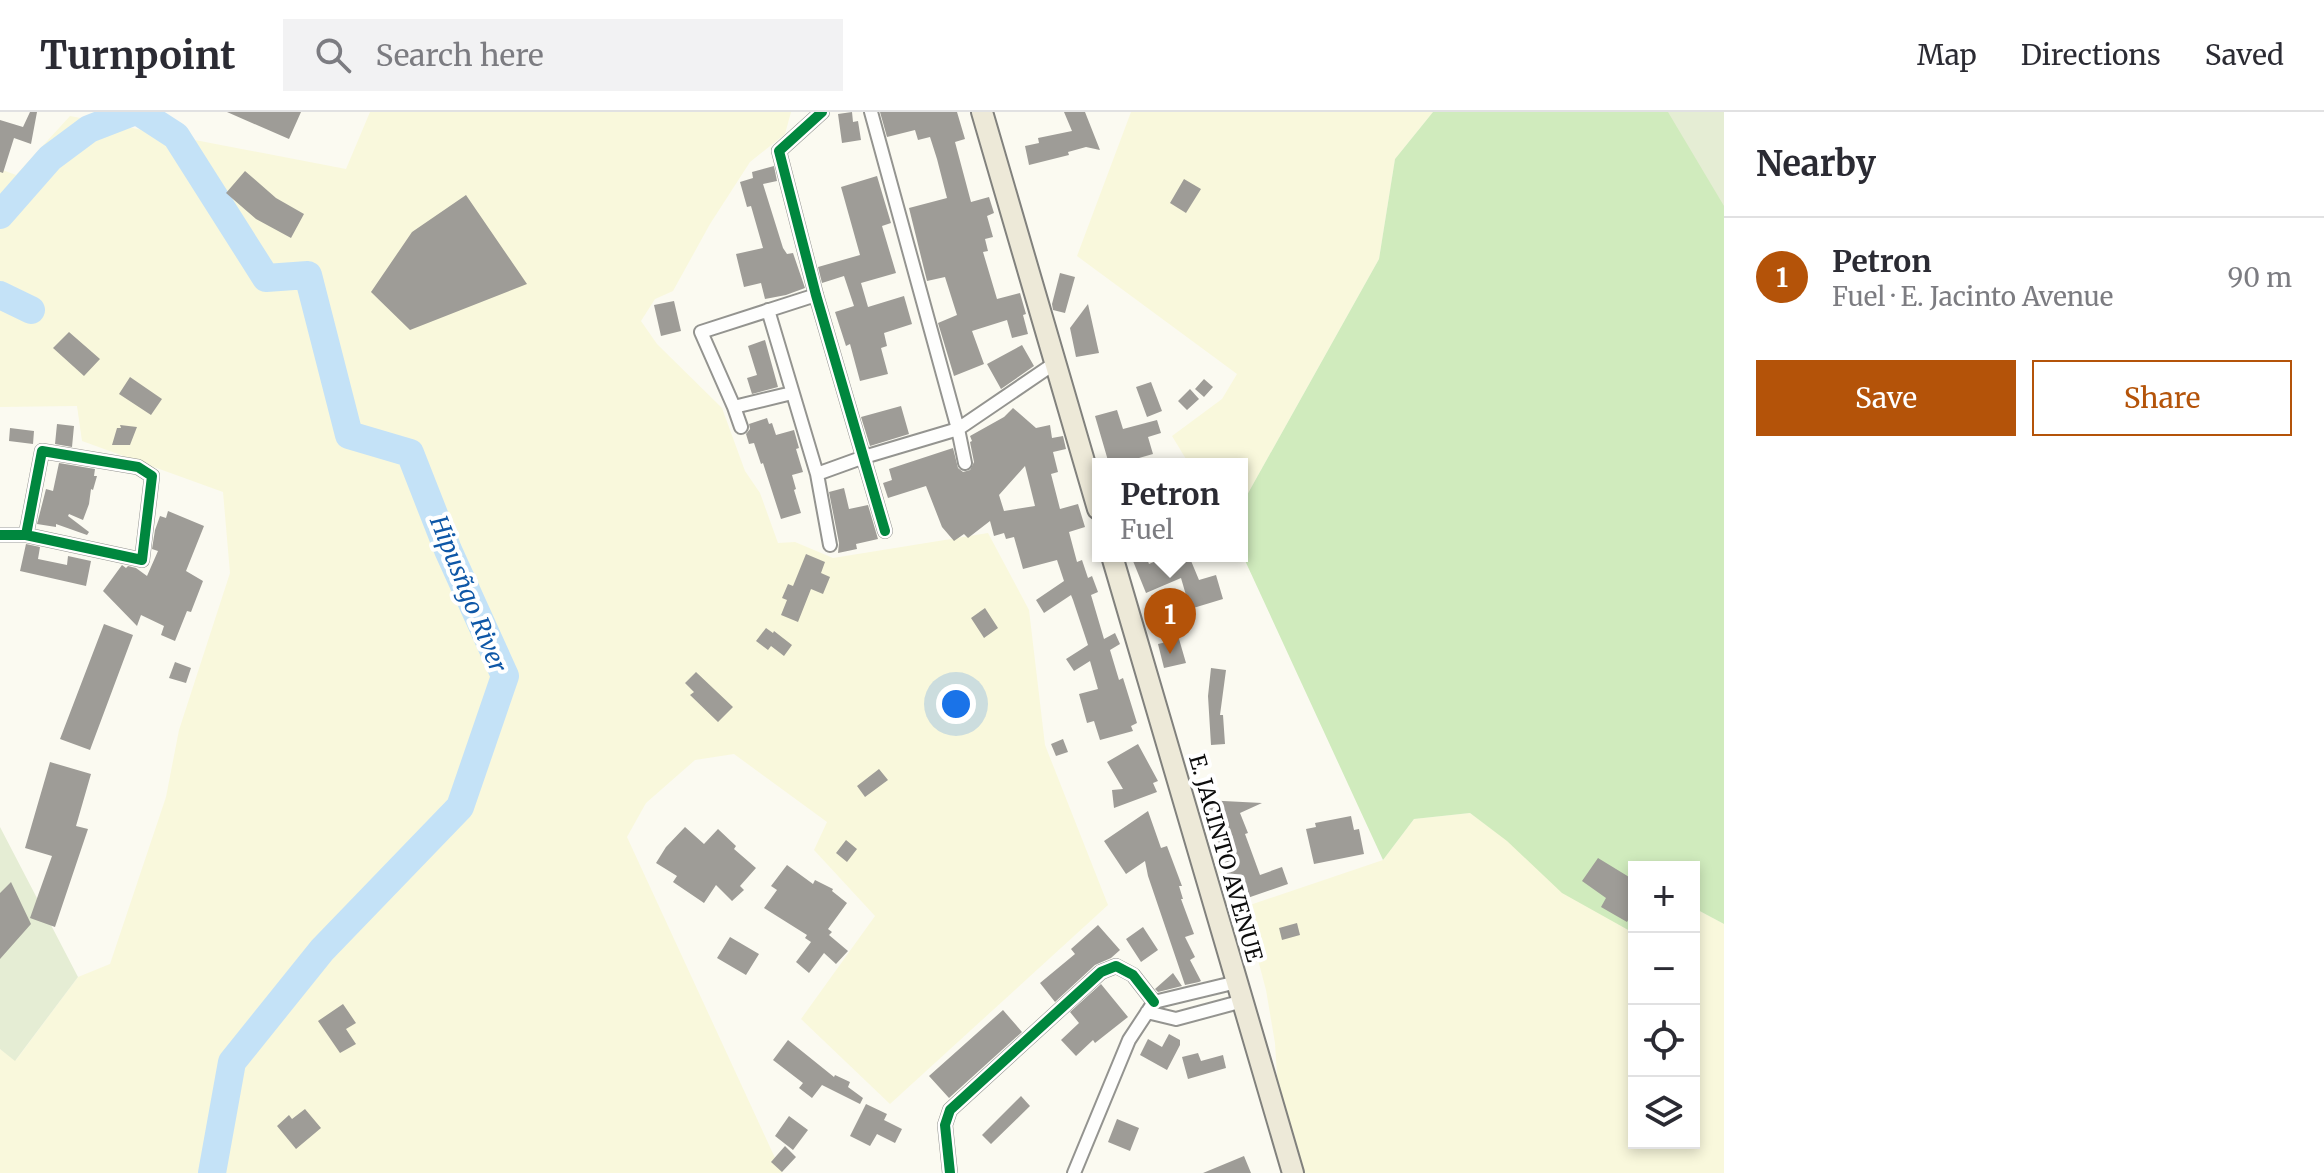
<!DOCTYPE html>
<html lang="en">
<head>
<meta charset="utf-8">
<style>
  :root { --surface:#fff; --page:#f2f2f3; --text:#2b2b33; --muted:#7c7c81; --line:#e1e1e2; --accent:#b45309 }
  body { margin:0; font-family:Merriweather,serif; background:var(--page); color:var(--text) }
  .controls { position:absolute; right:24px; bottom:24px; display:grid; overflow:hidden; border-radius:0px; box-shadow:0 4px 12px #0003 }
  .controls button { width:72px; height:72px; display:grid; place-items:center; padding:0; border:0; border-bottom:2px solid var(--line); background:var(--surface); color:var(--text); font:40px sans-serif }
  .you { position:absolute; left:956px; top:592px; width:28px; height:28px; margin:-20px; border:6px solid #fff; border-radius:50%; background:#1a73e8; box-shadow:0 0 0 12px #1a73e833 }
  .badge { display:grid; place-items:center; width:52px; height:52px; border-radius:50%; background:var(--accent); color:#fff; font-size:26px; font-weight:700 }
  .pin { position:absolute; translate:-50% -66px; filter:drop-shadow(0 2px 4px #0008) }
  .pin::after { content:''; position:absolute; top:42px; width:28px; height:24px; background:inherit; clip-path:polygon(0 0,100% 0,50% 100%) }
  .popup { position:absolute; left:1092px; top:346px; width:156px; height:104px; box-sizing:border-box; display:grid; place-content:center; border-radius:0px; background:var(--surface); filter:drop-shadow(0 2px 6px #0005); font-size:26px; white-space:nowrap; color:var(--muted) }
  .popup b { font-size:30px; color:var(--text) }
  .popup::after { content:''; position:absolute; left:50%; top:100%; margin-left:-16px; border:16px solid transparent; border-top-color:var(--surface) }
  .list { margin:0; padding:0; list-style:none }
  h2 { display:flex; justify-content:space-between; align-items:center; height:104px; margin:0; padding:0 32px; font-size:34px }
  h2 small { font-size:26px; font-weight:400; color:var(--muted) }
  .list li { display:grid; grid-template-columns:52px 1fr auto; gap:24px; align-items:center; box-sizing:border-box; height:120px; padding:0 32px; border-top:2px solid var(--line) }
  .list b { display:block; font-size:30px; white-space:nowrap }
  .list p { margin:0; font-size:26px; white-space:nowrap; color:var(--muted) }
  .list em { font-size:26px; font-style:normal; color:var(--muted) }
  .actions { display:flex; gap:16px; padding:24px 32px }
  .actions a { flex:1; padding:18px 0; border:2px solid var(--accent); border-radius:0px; text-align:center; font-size:28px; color:var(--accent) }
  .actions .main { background:var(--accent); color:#fff }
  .icon { flex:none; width:44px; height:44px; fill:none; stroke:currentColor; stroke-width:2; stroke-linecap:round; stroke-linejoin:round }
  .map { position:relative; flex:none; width:1724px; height:1061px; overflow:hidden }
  header { display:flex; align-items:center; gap:48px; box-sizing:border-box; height:112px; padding:0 40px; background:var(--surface); border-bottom:2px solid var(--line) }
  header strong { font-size:38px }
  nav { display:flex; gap:44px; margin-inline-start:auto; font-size:28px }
  .search { width:560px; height:72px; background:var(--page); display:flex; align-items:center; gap:20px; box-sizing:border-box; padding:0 28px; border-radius:0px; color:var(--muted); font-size:30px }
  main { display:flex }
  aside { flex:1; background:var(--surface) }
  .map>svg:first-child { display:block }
  .farmland { fill:#f9f8dc }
  .forest { fill:#d0ebbd }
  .cemetery { fill:#e5edd4 }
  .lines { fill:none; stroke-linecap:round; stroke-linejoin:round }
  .river { stroke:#c4e2f7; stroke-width:28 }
  .building { fill:#9e9c97; fill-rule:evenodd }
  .street-casing { stroke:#949490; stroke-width:16 }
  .primary-casing { stroke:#81817d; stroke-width:24 }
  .street { stroke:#fefefd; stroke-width:12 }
  .primary { stroke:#ede9d8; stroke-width:20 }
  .cycleway-casing { stroke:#fff; stroke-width:15 }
  .cycleway { stroke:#00873e; stroke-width:10 }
  .labels { text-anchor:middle; stroke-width:8; stroke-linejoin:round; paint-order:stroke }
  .street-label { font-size:22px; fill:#0d0d0d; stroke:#fff }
  .water-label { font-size:24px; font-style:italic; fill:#0e57a7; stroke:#fff }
</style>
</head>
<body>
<header>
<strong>Turnpoint</strong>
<div class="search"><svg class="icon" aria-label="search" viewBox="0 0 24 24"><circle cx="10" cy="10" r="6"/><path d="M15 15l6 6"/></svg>Search here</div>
<nav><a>Map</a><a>Directions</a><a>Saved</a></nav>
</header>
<main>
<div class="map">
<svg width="1724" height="1061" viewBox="0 0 1724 1061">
  <rect width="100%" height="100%" fill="#fbfaf1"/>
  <path class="farmland" d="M370,0H791L785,22L750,50L710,112L673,179L655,187L641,209L657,232L722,296L745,359L760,381L778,431L795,430L833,446L988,421L1029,498L1045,633L1108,793L890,992L801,907L875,804L814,738L827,710L734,642L695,648L646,691L627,725L782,1061H0V937L16,948L78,865L110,852L166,685L179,618L230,461L223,380L82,329L77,294L0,295V57L16,63L70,4L346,57Z
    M1131,0H1433L1395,47L1379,147L1242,392V352H1189L1172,324L1222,287L1237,262L1077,144Z
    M1470,701L1630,819L1634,810V1031H1694V796L1724,812V1061H1283L1275,931L1266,878L1244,795L1383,748L1414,707Z"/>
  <path class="forest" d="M1433,0H1724V812L1694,796V755H1634V810L1630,819L1562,781L1507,729L1470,701L1414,707L1383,748L1242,442V392L1379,147L1395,47Z"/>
  <path class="cemetery" d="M1668,0H1724V94Z
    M0,715L78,865L15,949L0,937Z"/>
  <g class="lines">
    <path class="river" d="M139,0L176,24L266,166L308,163L349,323L410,341L448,438L505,564L460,695L322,838L232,950L212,1061
      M0,103L50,46L89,17L133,0
      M0,183L31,198"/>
  </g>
  <path class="building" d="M30,0H37L31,32L14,26L3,61L0,60V8L23,15Z
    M227,0H301L289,27Z
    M852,0L853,10L858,9L861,28L842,31L838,2Z
    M880,0H957L965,27L955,30L971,90L989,85L994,101L987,104L993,125L985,127L988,139L983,140L997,187L1020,181L1026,202L1023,203L1028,222L1012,226L1007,208L972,219L984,252L954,264L938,211L957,203L945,165L927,169L909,96L947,86L937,47L930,25L918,28L915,18L887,25Z
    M1064,0H1085L1100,38L1086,35L1068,40L1069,43L1029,53L1025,34L1039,31L1038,26L1072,19Z
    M774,54L777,69L763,72L783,136L787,142L793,141L805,176L786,183L765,187L761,171L744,175L736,142L763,136L751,94L747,95L740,70L753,66L752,60Z
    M245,59L276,86L304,102L291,126L256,107L226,81Z
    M877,64L891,111L882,114L896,161L861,171L868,195L904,184L912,212L884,221L887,234L881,236L888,262L860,269L850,232L846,234L835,200L854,194L844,164L822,171L818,155L860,143L841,75Z
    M1184,67L1201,77L1186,101L1170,91Z
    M466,83L527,172L410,218L371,180L412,120Z
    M1060,161L1075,165L1065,201L1053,198L1052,192Z
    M674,189L681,219L661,224L654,193Z
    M1088,192L1099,241L1076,245L1070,216Z
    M69,220L100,247L84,264L53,236Z
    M765,228L778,275L752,282L747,266L757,263L748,234Z
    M1022,233L1034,254L1001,277L987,252Z
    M130,265L162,287L151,303L119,282Z
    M1204,267L1213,275L1204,285L1195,277Z
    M1151,270L1162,299L1147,305L1136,275Z
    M1190,277L1199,287L1187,298L1178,289Z
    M901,294L909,322L870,334L861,305Z
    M1013,296L1036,316L1050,313L1052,326L1063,324L1066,337L1053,340L1058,360L1051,362L1060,397L1078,392L1085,415L1069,420L1077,450L1082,448L1088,466L1092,464L1098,480L1091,483L1104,527L1115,521L1120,532L1110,538L1119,568L1123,566L1137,611L1131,614L1133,619L1100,628L1094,609L1087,611L1079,582L1098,577L1090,549L1074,559L1066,547L1088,533L1073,488L1071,483L1044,501L1036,488L1064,469L1057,448L1023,457L1014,425L1006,427L1004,421L994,424L990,409L968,426L964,422L954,429L942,415L926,374L888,386L883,371L892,368L889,357L953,336L958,356L963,360L970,358L974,350L970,330L972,329L970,324L1004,305ZM1025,354L1035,394L1004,399L999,383Z
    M1117,298L1123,317L1157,308L1161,321L1148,325L1153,342L1118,352H1109L1095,304Z
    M767,306L769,312L772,311L776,323L794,318L799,336L796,337L803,360L792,363L796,377L794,378L801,401L781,407L763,351L761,352L754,331L749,332L746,322L750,317L749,312Z
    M57,312L74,314L72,335L55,332Z
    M120,313L137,315L130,333H112L117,316H121Z
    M10,316L34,319L33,332L9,329Z
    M59,351L95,357L94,364H97L93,378L91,377L89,392L83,408L69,402L68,404L89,420L87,423L56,412V415L37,412L46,377L53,379Z
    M844,376L849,397L868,393L878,427L856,432L857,437L838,441L839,431L829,380Z
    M168,399L204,414L186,459L203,469L191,500L187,499L175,529L161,523L164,514L141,503L137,514L103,479L122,453L126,456L128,454L136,456L147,464L158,439L152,437L155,418L160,404L166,406Z
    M26,432L40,435L38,447L67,453L68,444L91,449L86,474L20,459Z
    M806,442L825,450L821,461L830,465L823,482L811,477L798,510L781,503L787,488L782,486L788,472L793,474Z
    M1146,444L1149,452L1167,444H1189L1199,468L1216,463L1223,487L1190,497L1181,466L1146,481L1133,449Z
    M985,496L998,516L984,526L971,506Z
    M104,512L133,523L90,638L60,627Z
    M766,516L773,521L774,519L792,533L784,544L771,534L768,538L756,529Z
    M1179,527L1186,551L1164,556L1158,532Z
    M175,550L191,556L186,571L169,566Z
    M1211,556L1226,558L1220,603H1223L1225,632L1211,633L1208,584Z
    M696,560L733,595L718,610L690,583L694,580L685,571Z
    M1063,627L1068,640L1056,644L1051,632Z
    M1138,632L1158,669L1153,671L1157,680L1114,696L1112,678L1123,677L1107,650Z
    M50,650L91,662L76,714L88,717L55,815L30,806L52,744L25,736Z
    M879,657L888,668L865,685L857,674Z
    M1204,688L1262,691L1240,701L1248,721L1245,722L1260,763L1282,755L1288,772L1233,791L1222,756L1220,757L1213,737L1218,735L1211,716L1215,715Z
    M1148,699L1161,736L1167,734L1182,774H1179L1183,787H1181L1194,822L1185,825L1195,845L1190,848L1201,869L1199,870L1185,873L1148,764L1145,749L1126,762L1104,729Z
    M1351,704L1354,718L1359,717L1364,742L1314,752L1306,717L1316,715L1315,711Z
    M685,715L704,732L718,717L736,734L734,737L756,756L740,774L744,778L732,789L716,773L704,791L673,770L677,764L656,751L666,735Z
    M846,728L857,737L847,750L836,741Z
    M1598,746L1634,768V798L1627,810L1601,795L1606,786L1582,769Z
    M787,753L813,772L815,768L833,777L832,779L847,791L828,817L832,820L829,823L848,839L836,852L824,841L809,861L796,850L811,830L805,826L807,823L764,796L777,778L771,774Z
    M11,770L31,812L0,847V781Z
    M1297,811L1300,823L1282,828L1279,816Z
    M1098,813L1120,838L1111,846L1095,853L1055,890L1040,871L1075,842L1071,837Z
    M1143,815L1158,838L1141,850L1126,827Z
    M730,825L759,842L746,863L717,846Z
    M1173,861L1182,874L1158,880L1155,877Z
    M1101,872L1128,905L1095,931L1093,928L1076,944L1061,928L1079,911L1070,900Z
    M343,892L356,911L346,917L356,932L340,941L318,909Z
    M1003,898L1022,920L949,986L929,964Z
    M1169,922L1180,928V933L1167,958L1140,943L1148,927L1162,935Z
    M788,928L834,965L835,963L850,970L848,975L863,986L860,992L822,973L812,986L799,976L803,971L773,948Z
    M1198,941L1201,949L1223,943L1226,956L1188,967L1182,945Z
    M1021,984L1030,994L991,1032L982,1023Z
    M866,992L887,1002L884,1008L902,1017L895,1031L877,1022L870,1034L850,1024Z
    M305,997L321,1016L296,1037L277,1014L289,1003L292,1007Z
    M789,1004L808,1018L793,1038L775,1024Z
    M1117,1007L1139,1016L1130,1039L1108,1030Z
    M785,1034L796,1045L782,1060L771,1050Z
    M1244,1044L1251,1061H1203Z"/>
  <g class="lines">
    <defs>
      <path id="street" d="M822,0L779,39L816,183L885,419
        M871,0L958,317L965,351
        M768,198L817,362L830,433
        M734,295L792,281
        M741,315L734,295L701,220L816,183
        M817,362L864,345L958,317L1055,251
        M0,423H26L142,448L152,364L138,355L42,339L26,423
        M1147,900L1176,907L1243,889
        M950,1061L945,1013L950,998L1101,860L1116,854L1133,863L1154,890
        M1074,1061L1129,928L1154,890L1237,870"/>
      <path id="primary" d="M982,0L1098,397
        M1112,444L1293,1061"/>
    </defs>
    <use href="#street" class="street-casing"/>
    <use href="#primary" class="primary-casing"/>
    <use href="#street" class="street"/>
    <use href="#primary" class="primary"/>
    <defs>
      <path id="cycleway" d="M822,0L779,39L816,183L885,419
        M0,423H26L142,448L152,364L138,355L42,339L26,423
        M950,1061L945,1013L950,998L1101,860L1116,854L1133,863L1154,890"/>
    </defs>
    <use href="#cycleway" class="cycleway-casing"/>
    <use href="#cycleway" class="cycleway"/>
  </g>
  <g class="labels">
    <g class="street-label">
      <text transform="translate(1226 746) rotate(74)" y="8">E. JACINTO AVENUE</text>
    </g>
    <g class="water-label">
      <text transform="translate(468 482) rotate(68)" y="8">Hipusñgo River</text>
    </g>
  </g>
</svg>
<div class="controls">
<button>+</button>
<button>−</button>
<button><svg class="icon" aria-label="locate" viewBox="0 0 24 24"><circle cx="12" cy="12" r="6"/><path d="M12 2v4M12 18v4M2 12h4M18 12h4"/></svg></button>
<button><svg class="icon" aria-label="layers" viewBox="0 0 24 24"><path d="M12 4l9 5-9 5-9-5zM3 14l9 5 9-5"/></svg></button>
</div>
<div class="you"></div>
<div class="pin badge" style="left:1170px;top:542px">1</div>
<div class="popup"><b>Petron</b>Fuel</div>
</div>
<aside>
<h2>Nearby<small></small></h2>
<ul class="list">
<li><span class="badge">1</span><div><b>Petron</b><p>Fuel · E. Jacinto Avenue</p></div><em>90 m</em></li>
</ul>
<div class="actions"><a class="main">Save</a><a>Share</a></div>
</aside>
</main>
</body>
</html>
